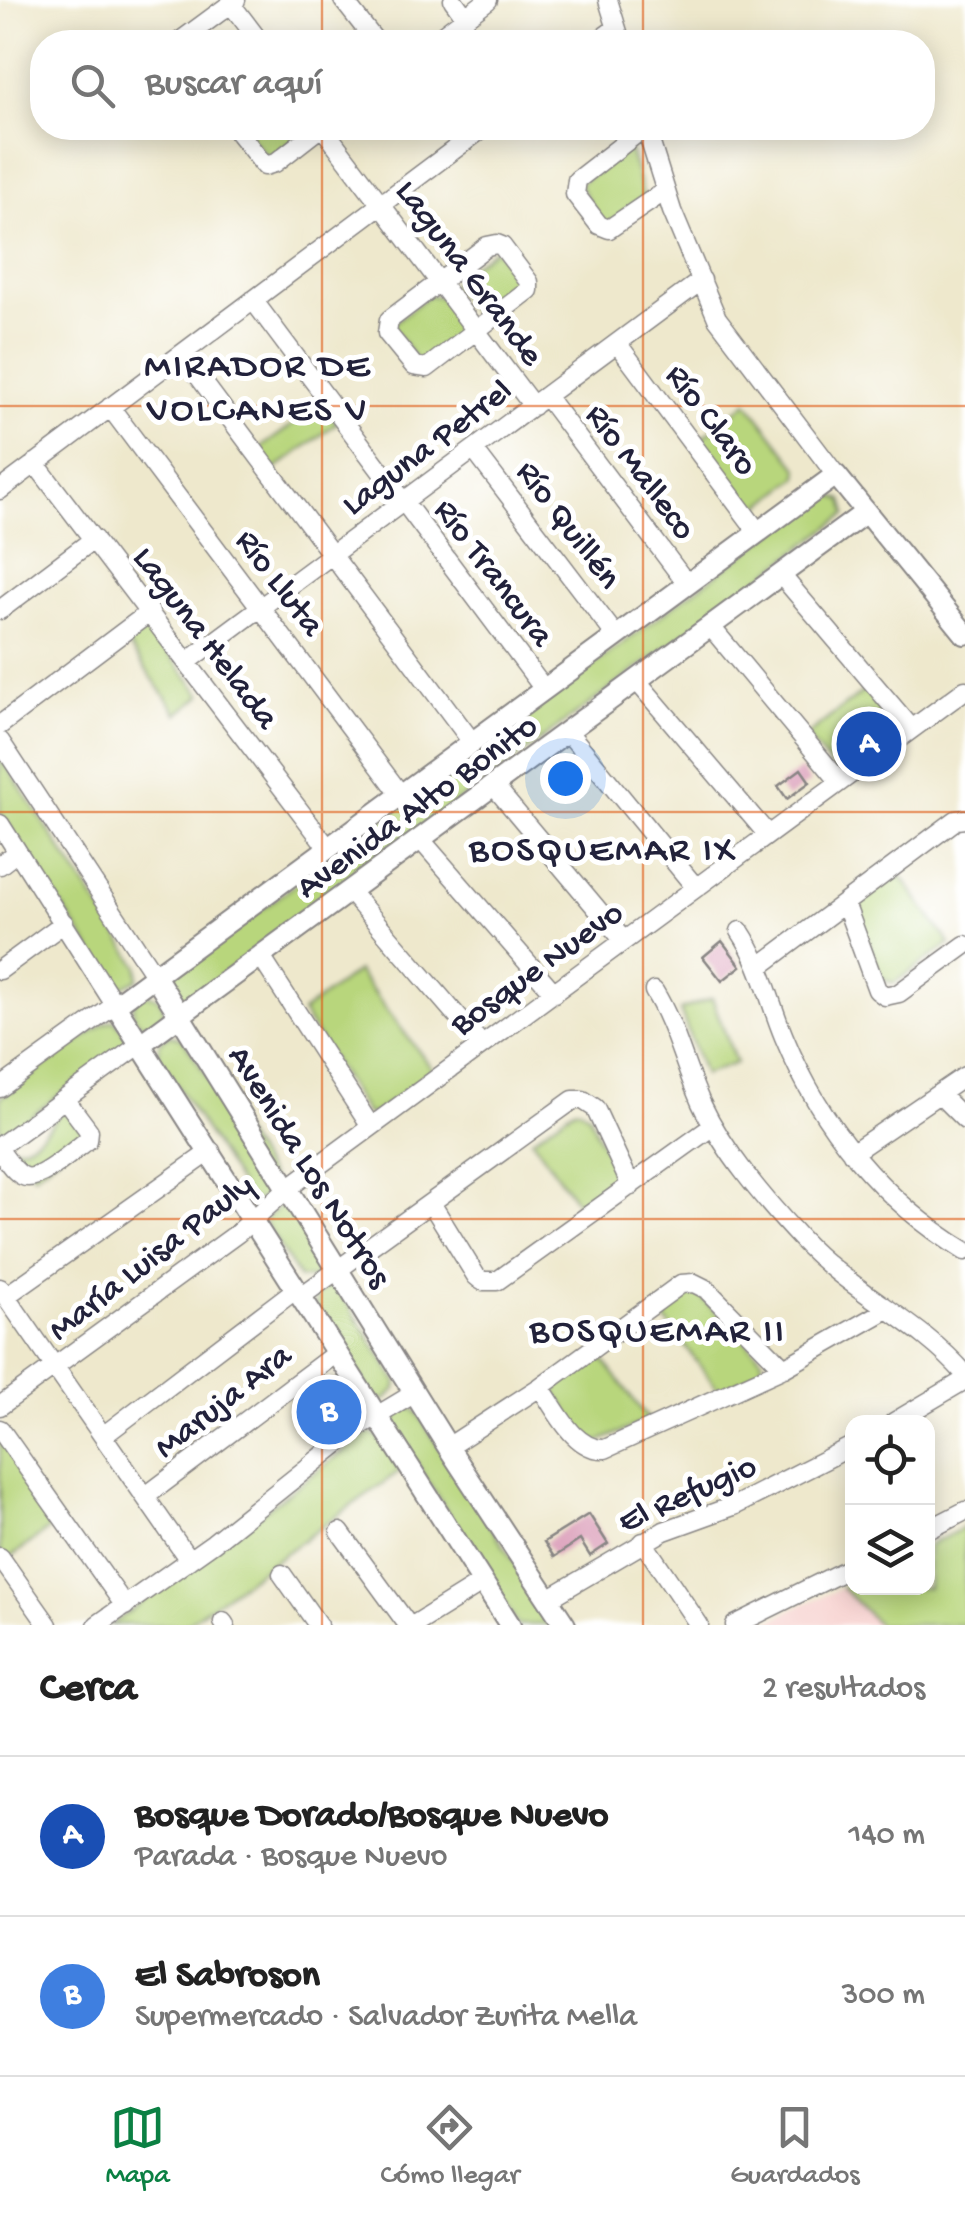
<!DOCTYPE html>
<html lang="es">
<head>
<meta charset="utf-8">
<style>
  :root { --surface:#fff; --page:#f2f2f2; --text:#222; --muted:#767676; --line:#e0e0e0; --accent:#0b8043 }
  body { margin:0; font-family:"Gochi Hand",sans-serif; background:var(--page); color:var(--text) }
  .controls { position:absolute; right:30px; bottom:30px; display:grid; overflow:hidden; border-radius:20px; box-shadow:0 5px 25px #0003 }
  .controls button { width:90px; height:90px; display:grid; place-items:center; padding:0; border:0; border-bottom:2px solid var(--line); background:var(--surface); color:var(--text); font:50px sans-serif }
  .you { position:absolute; left:565px; top:778px; width:35px; height:35px; margin:-25px; border:8px solid #fff; border-radius:50%; background:#1a73e8; box-shadow:0 0 0 15px #1a73e833 }
  .badge { display:grid; place-items:center; width:65px; height:65px; border-radius:50%; background:var(--accent); color:#fff; font-size:32px; font-weight:700 }
  .pin { position:absolute; translate:-50% -50%; border:5px solid #fff; box-shadow:0 2px 10px #0006 }
  .list { margin:0; padding:0; list-style:none }
  h2 { display:flex; justify-content:space-between; align-items:center; height:130px; margin:0; padding:0 40px; font-size:42px }
  h2 small { font-size:32px; font-weight:400; color:var(--muted) }
  .list li { display:grid; grid-template-columns:65px 1fr auto; gap:30px; align-items:center; box-sizing:border-box; height:160px; padding:0 40px; border-top:2px solid var(--line) }
  .list b { display:block; font-size:38px; white-space:nowrap }
  .list p { margin:0; font-size:32px; white-space:nowrap; color:var(--muted) }
  .list em { font-size:32px; font-style:normal; color:var(--muted) }
  .icon { flex:none; width:55px; height:55px; fill:none; stroke:currentColor; stroke-width:2; stroke-linecap:round; stroke-linejoin:round }
  .map { position:relative; flex:none; width:965px; height:1625px; overflow:hidden }
  .search { position:absolute; background:var(--surface); box-shadow:0 5px 25px #0003; left:30px; right:30px; top:30px; height:110px; display:flex; align-items:center; gap:25px; box-sizing:border-box; padding:0 35px; border-radius:40px; color:var(--muted); font-size:38px }
  .sheet { height:450px; background:var(--surface) }
  nav { display:flex; justify-content:space-around; align-items:center; box-sizing:border-box; height:140px; border-top:2px solid var(--line); background:var(--surface); font-size:28px; color:var(--muted) }
  nav a { display:grid; justify-items:center; gap:5px }
  nav .on { color:var(--accent) }
  .map>svg:first-child { display:block }
  .built { fill:#f7d0ce }
  .green { fill:#b8d67c; stroke:#6d7c5c; stroke-width:2.5 }
  .building { fill:#db9eb9 }
  .lines { fill:none; stroke-linecap:round; stroke-linejoin:round }
  .minor-casing { stroke:#888584; stroke-width:21 }
  .tertiary-casing { stroke:#888584; stroke-width:24 }
  .minor { stroke:#fff; stroke-width:18 }
  .tertiary { stroke:#fff; stroke-width:20 }
  .grid { fill:none; stroke:#de560e; stroke-width:2.5; stroke-opacity:0.55 }
  .labels { text-anchor:middle; stroke-width:10; stroke-linejoin:round; paint-order:stroke }
  .street-label { font-size:35px; fill:#22223b; stroke:#fff }
  .neighbourhood-label { font-size:38px; letter-spacing:2.5px; fill:#22223b; stroke:#fff }
</style>
</head>
<body>
<div class="map">
<svg width="965" height="1625" viewBox="0 0 965 1625">
  <rect width="100%" height="100%" fill="#fff"/>
  <filter id="ink" filterUnits="userSpaceOnUse"><feTurbulence type="fractalNoise" baseFrequency=".01" numOctaves="2"/><feDisplacementMap in="SourceGraphic" scale="20" xChannelSelector="R" yChannelSelector="G"/><feConvolveMatrix kernelMatrix="1 2 1 2 8 2 1 2 1" color-interpolation-filters="sRGB"/></filter>
  <filter id="wash" filterUnits="userSpaceOnUse"><feTurbulence type="fractalNoise" baseFrequency=".0048" numOctaves="4" result="noise"/><feDisplacementMap in="SourceGraphic" scale="40" xChannelSelector="R" yChannelSelector="G"/><feGaussianBlur stdDeviation="2.25" result="paint"/><feColorMatrix in="noise" values="0 0 0 0 0 0 0 0 0 0 0 0 0 0 0 0 0 1.4 0 .05"/><feComposite in="paint" operator="in"/></filter>
  <g filter="url(#wash)">
    <rect width="100%" height="100%" fill="#eee8cc"/>
    <path class="built" d="M842,1588L879,1625H763L795,1608Z"/>
    <path class="green" d="M240,128H308L272,160Z
      M629,148L644,197L610,224L600,221L579,184Z
      M495,249L524,285L486,319L476,318L452,286L455,277Z
      M429,295L440,297L462,327L460,337L420,365L391,325Z
      M747,402L799,469L798,477L750,514L697,442Z
      M322,403L337,423L273,471L258,450Z
      M827,493L843,500L847,514L190,999L178,997L170,985L174,974Z
      M148,628L202,695L178,714L127,643Z
      M869,687L902,727L838,774L806,736Z
      M0,756L138,966V979L122,987L111,979L0,813Z
      M898,872L950,944L894,983L882,979L856,909L859,902Z
      M357,971L433,1070L374,1114L366,1113L302,1012Z
      M133 1010a15 15 0 1 1 30 0a15 15 0 1 1-30 0Z
      M712,998L736,1063L704,1075L680,1010Z
      M114,1020L129,1037L127,1045L0,1139V1098L105,1023Z
      M169,1035L183,1039L273,1181C275,1193 265,1200 254,1200L247,1196L158,1056L159,1043Z
      M62,1108L86,1134L34,1175L6,1151C11,1147 17,1147 23,1146C38,1141 56,1121 62,1108Z
      M579,1108L588,1114L619,1181L617,1186L583,1212L532,1139L574,1109Z
      M280,1206L289,1209L323,1264L314,1278H299L265,1223L266,1218Z
      M328,1286H336L397,1381L396,1389L385,1400H375L315,1304L318,1294Z
      M694,1290L762,1358V1370L719,1391L658,1310L683,1291Z
      M598,1353L649,1420L598,1442L584,1436L556,1393V1386Z
      M409,1407L416,1411L555,1625H518L390,1421L391,1417Z
      M368,1433C384,1435 392,1458 400,1471L184,1625H111Z
      M0,1436L60,1521L7,1560L0,1550Z
      M965,1527V1625H879L842,1588L852,1583V1588H928V1546Z"/>
    <g id="blocks">
      <path class="building" d="M801,769L810,782L787,799L778,786Z
        M722,941L741,966L722,981L703,957Z
        M589,1514L608,1544L590,1556L580,1540L554,1557L544,1542Z"/>
    </g>
  </g>
  <g filter="url(#ink)">
    <use href="#blocks" fill-opacity="0" stroke="#888584" stroke-width="2.5"/>
    <g class="lines">
      <defs>
        <path id="minor" d="M343,0L376,42
          M453,0L466,18
          M608,0L621,42
          M231,4L260,42
          M179,42L236,0
          M433,42L488,0
          M597,42L616,28
          M235,128L265,166L275,163L320,128
          M323,128L533,406
          M644,128L577,180L575,194L599,225L609,229L665,191
          M646,128L672,211L717,318L836,475
          M497,244L502,246L529,282V290L427,368L414,366L387,333L389,320L487,246Z
          M253,300L544,689
          M617,343L758,532
          M182,354L472,742
          M546,396L687,584
          M110,407L401,795
          M474,450L616,636
          M35,463L328,848
          M0,490L483,128
          M781,575L912,729
          M0,610L94,539
          M711,627L840,782
          M187,662L702,280
          M637,681L768,835
          M0,725L150,612
          M568,732L696,888
          M0,741L155,976
          M494,786L624,941
          M0,824L115,1005L0,1088
          M421,840L554,993
          M0,865L17,852
          M350,892L482,1045
          M845,903L877,990L885,996L899,993L965,945
          M740,931C762,964 769,1001 784,1037C821,1127 883,1201 965,1251
          M261,957L371,1127
          M760,966L956,820L965,819
          M0,970L64,923
          M654,991C675,1025 684,1066 701,1103C724,1152 764,1199 800,1238C849,1291 918,1320 965,1374
          M940,1095L965,1120
          M0,1146L142,1043
          M0,1151C6,1159 14,1172 23,1176C38,1184 75,1149 88,1140L89,1131L65,1099
          M852,1153L965,1076
          M431,1203L476,1276L482,1281H497L713,1126
          M0,1288L189,1560
          M6,1296L211,1151
          M300,1297L573,1100H583L595,1108L631,1186
          M540,1387C556,1409 574,1451 605,1449L784,1368L886,1310
          M0,1406L238,1233L288,1188L965,690
          M894,1422L965,1380
          M0,1429L125,1606
          M103,1436L295,1290
          M448,1447L540,1387L681,1284L694,1283L706,1289L784,1368
          M146,1496L335,1354
          M928,1530L965,1511
          M340,1532L408,1625
          M643,1542L699,1625
          M0,1557L48,1625
          M282,1574L318,1625
          M548,1599L664,1531L736,1505L852,1446
          M223,1622L225,1625
          M97,1625L213,1543L360,1426L415,1393
          M414,1625L483,1582
          M735,1625L852,1567"/>
        <path id="tertiary" d="M155,976L448,1447L565,1625
          M142,1043L866,512
          M510,1625L115,1005L836,475L965,634"/>
      </defs>
      <use href="#minor" class="minor-casing"/>
      <use href="#tertiary" class="tertiary-casing"/>
      <use href="#minor" class="minor"/>
      <use href="#tertiary" class="tertiary"/>
    </g>
  </g>
  <path class="grid" d="M322,0V42M643,0V42M322,128V1625M643,128V1625M0,406H965M0,812H965M0,1219H965"/>
  <g class="labels">
    <g class="street-label">
      <text transform="translate(472 271) rotate(53)" y="12">Laguna Grande</text>
      <text transform="translate(714 418) rotate(53)" y="12">Río Claro</text>
      <text transform="translate(425 445) rotate(-37)" y="12">Laguna Petrel</text>
      <text transform="translate(643 470) rotate(53)" y="12">Río Malleco</text>
      <text transform="translate(571 523) rotate(53)" y="12">Río Quillén</text>
      <text transform="translate(496 571) rotate(53)" y="12">Río Trancura</text>
      <text transform="translate(282 581) rotate(53)" y="12">Río Lluta</text>
      <text transform="translate(208 636) rotate(53)" y="12">Laguna Helada</text>
      <text transform="translate(415 804) rotate(-36)" y="12">Avenida Alto Bonito</text>
      <text transform="translate(535 966) rotate(-36)" y="12">Bosque Nuevo</text>
      <text transform="translate(312 1165) rotate(58)" y="12">Avenida Los Notros</text>
      <text transform="translate(149 1255) rotate(-38)" y="12">María Luisa Pauly</text>
      <text transform="translate(221 1399) rotate(-38)" y="12">Maruja Ara</text>
      <text transform="translate(686 1491) rotate(-24)" y="12">El Refugio</text>
    </g>
    <g class="neighbourhood-label">
      <text x="258" y="375">MIRADOR DE<tspan x="258" dy="44">VOLCANES V</tspan></text>
      <text x="603" y="859">BOSQUEMAR IX</text>
      <text x="658" y="1340">BOSQUEMAR II</text>
    </g>
  </g>
</svg>
<div class="controls">
<button><svg class="icon" aria-label="locate" viewBox="0 0 24 24"><circle cx="12" cy="12" r="6"/><path d="M12 2v4M12 18v4M2 12h4M18 12h4"/></svg></button>
<button><svg class="icon" aria-label="layers" viewBox="0 0 24 24"><path d="M12 4l9 5-9 5-9-5zM3 14l9 5 9-5"/></svg></button>
</div>
<div class="you"></div>
<div class="pin badge" style="left:869px;top:744px;background:#1a4fb4">A</div>
<div class="pin badge" style="left:329px;top:1412px;background:#3f7fe0">B</div>
<div class="search"><svg class="icon" aria-label="search" viewBox="0 0 24 24"><circle cx="10" cy="10" r="6"/><path d="M15 15l6 6"/></svg>Buscar aquí</div>
</div>
<section class="sheet">
<h2>Cerca<small>2 resultados</small></h2>
<ul class="list">
<li><span class="badge" style="background:#1a4fb4">A</span><div><b>Bosque Dorado/Bosque Nuevo</b><p>Parada · Bosque Nuevo</p></div><em>140 m</em></li>
<li><span class="badge" style="background:#3f7fe0">B</span><div><b>El Sabroson</b><p>Supermercado · Salvador Zurita Mella</p></div><em>300 m</em></li>
</ul>
</section>
<nav>
<a class="on"><svg class="icon" aria-label="map" viewBox="0 0 24 24"><path d="M3 6l6-2 6 2 6-2v14l-6 2-6-2-6 2zM9 4v14M15 6v14"/></svg>Mapa</a>
<a><svg class="icon" aria-label="directions" viewBox="0 0 24 24"><path d="M12 3l9 9-9 9-9-9zM9 14v-3h6M13 9l2 2-2 2"/></svg>Cómo llegar</a>
<a><svg class="icon" aria-label="saved" viewBox="0 0 24 24"><path d="M7 4h10v16l-5-4-5 4z"/></svg>Guardados</a>
</nav>
</body>
</html>
